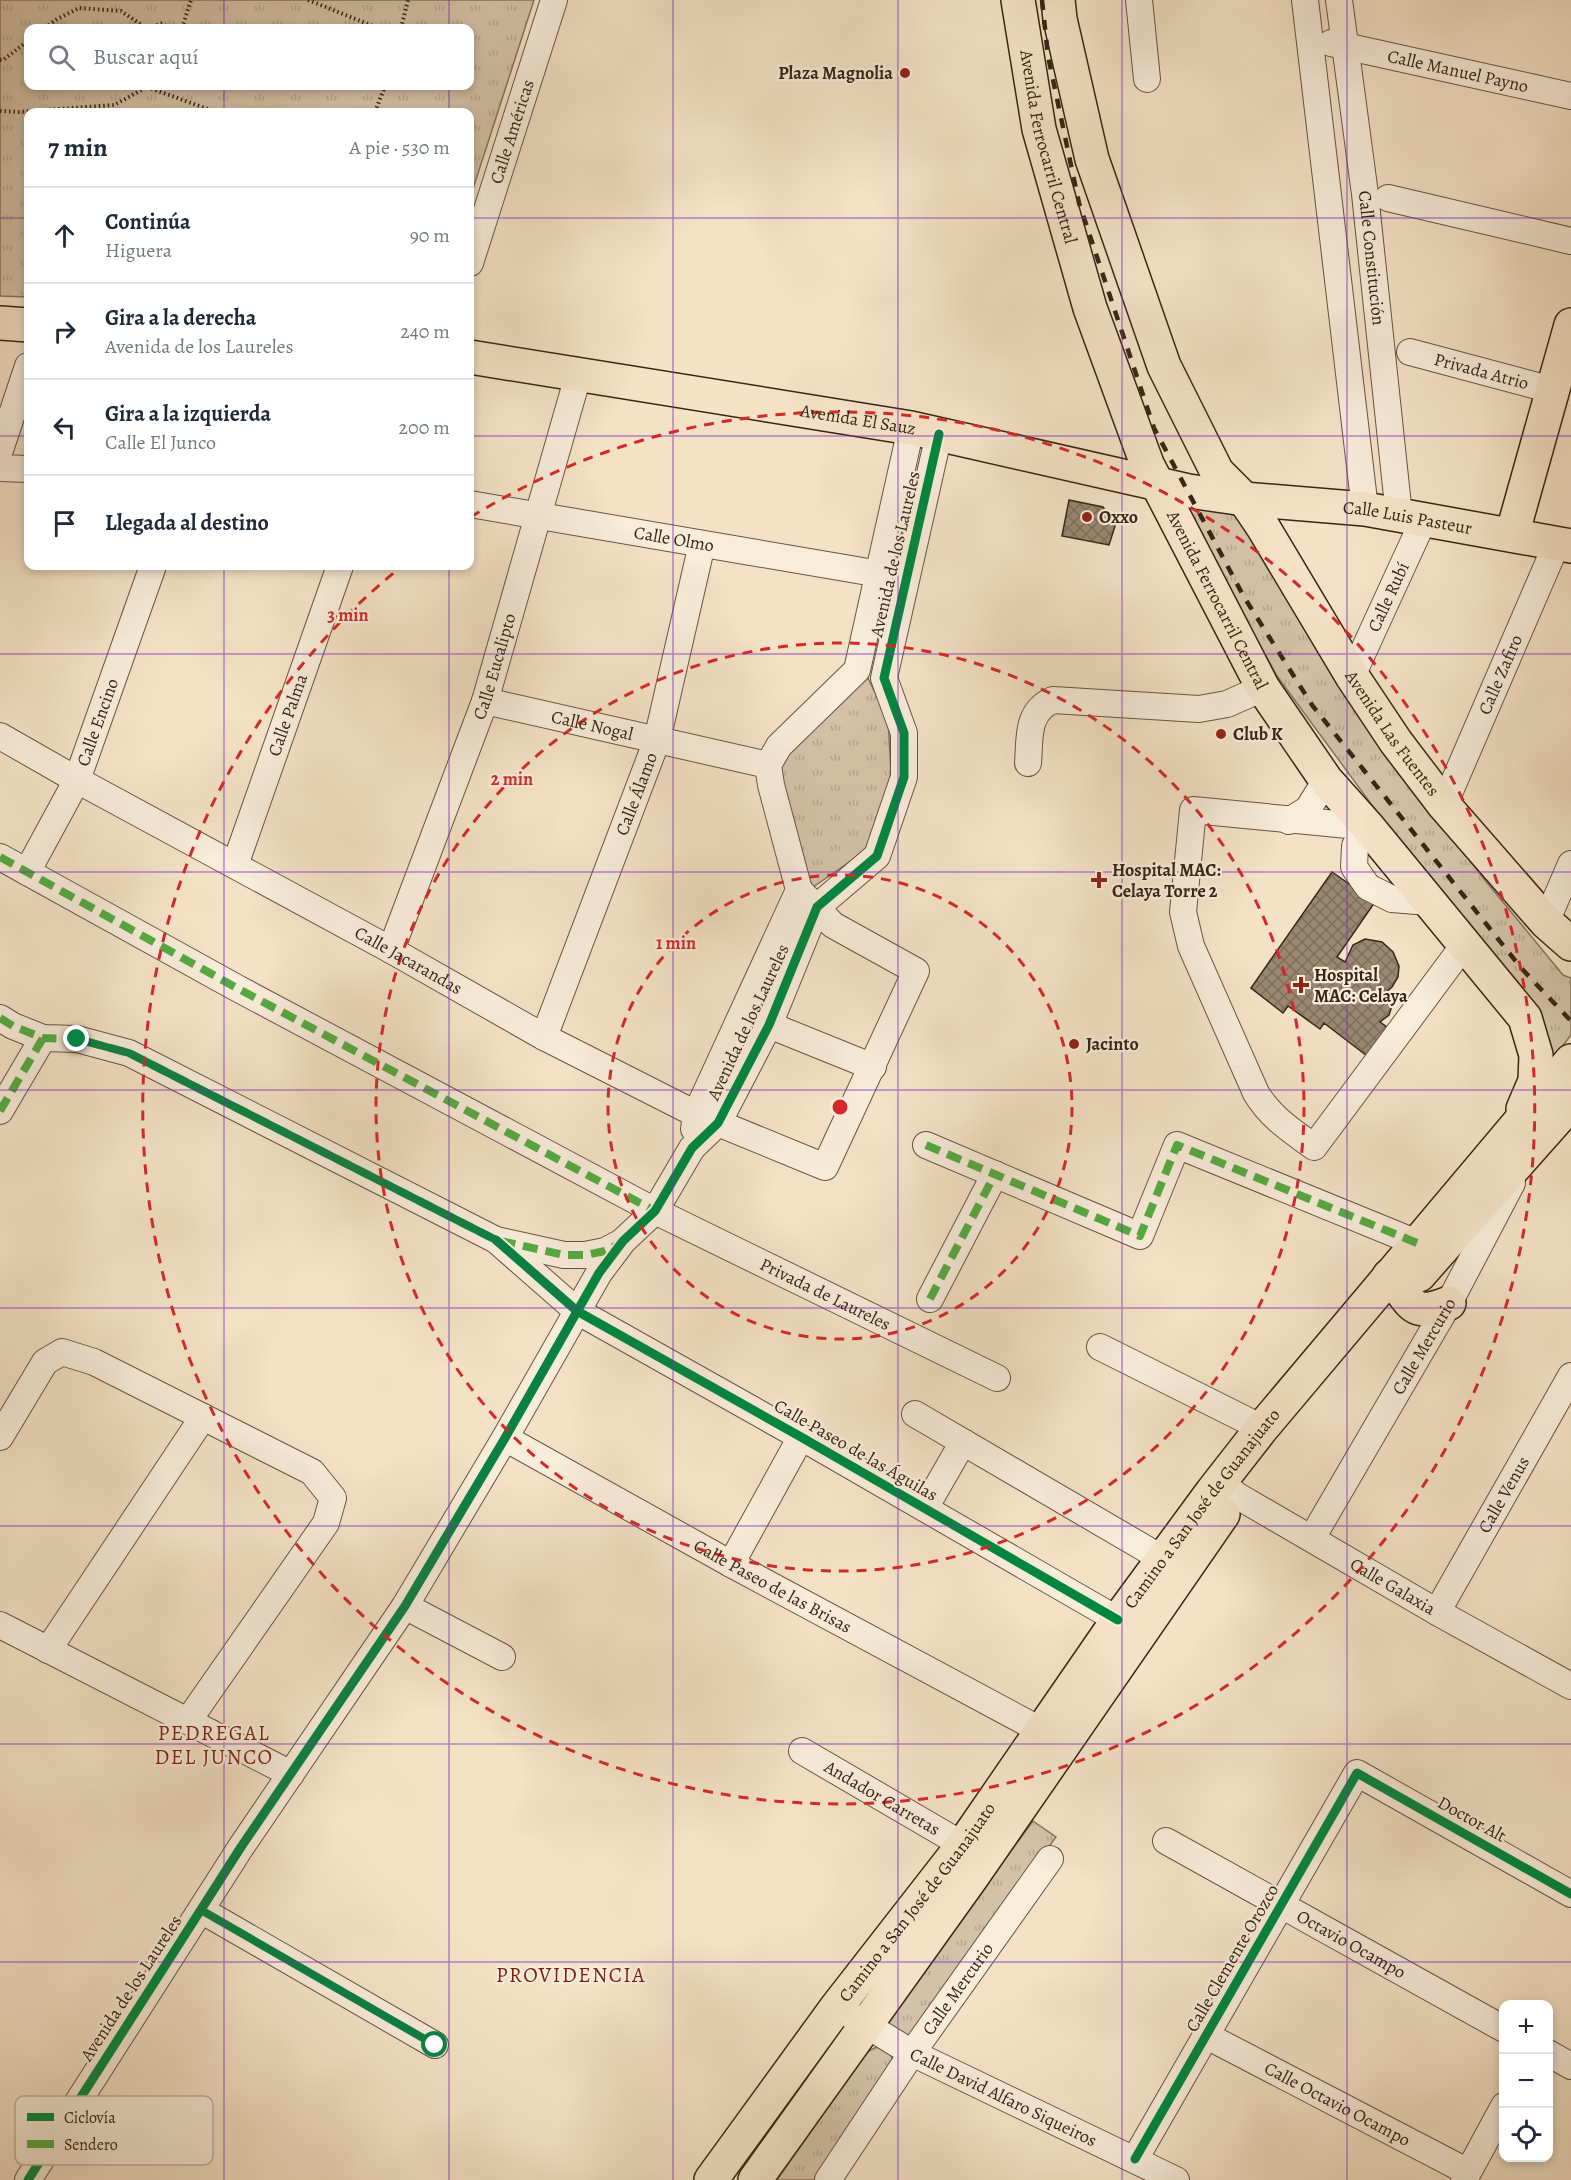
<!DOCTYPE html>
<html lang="es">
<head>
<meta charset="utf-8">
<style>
  :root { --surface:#fff; --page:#f2f2f3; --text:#1f2937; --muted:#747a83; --line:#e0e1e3 }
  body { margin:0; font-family:Alegreya,serif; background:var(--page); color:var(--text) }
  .controls { position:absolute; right:18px; bottom:18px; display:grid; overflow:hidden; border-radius:12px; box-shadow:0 3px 9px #0003 }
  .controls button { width:54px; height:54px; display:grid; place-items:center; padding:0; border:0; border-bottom:2px solid var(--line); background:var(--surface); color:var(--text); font:30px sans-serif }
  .stop { position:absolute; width:18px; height:18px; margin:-14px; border:4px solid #0b8043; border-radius:50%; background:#fff }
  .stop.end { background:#0b8043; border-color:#fff; box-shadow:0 2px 6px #0008 }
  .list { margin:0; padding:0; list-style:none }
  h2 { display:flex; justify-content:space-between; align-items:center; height:78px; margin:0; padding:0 24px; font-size:26px }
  h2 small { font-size:20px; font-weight:400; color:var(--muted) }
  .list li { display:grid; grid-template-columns:39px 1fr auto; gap:18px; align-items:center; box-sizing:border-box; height:96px; padding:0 24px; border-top:2px solid var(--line) }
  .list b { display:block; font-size:22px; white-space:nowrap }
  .list p { margin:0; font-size:20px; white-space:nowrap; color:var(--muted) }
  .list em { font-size:20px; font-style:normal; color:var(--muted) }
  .icon { flex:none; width:33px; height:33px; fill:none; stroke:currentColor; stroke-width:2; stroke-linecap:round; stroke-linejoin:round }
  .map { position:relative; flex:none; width:1571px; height:2180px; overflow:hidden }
  .search { position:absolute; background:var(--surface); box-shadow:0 3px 9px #0003; left:24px; top:24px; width:450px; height:66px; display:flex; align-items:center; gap:15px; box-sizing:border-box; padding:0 21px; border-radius:12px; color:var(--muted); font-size:22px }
  .panel { position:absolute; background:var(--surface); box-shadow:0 3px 9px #0003; left:24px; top:108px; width:450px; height:462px; border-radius:12px }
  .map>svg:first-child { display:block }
  .grass { fill:url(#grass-tufts); stroke:#86745e; stroke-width:1.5; fill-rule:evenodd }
  .building { fill:url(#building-cross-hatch); stroke:#392514; stroke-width:1.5 }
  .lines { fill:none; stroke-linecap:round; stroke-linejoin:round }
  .minor-casing { stroke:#685440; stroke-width:28 }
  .major-casing { stroke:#392514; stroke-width:36 }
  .path { stroke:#392514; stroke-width:4; stroke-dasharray:1.5 3; stroke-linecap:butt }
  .minor { stroke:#f8ecda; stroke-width:26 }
  .major { stroke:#f4e2c6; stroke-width:33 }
  .rail { stroke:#392514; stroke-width:4.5; stroke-dasharray:10 10; stroke-linecap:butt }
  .quiet { stroke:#55aa42; stroke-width:8; stroke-dasharray:15 8; stroke-linecap:butt }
  .cycleway-casing { stroke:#f8ecda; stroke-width:13 }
  .cycleway { stroke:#00873e; stroke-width:9 }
  .route { stroke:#0b8043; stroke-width:8 }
  .grid { fill:none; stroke:#7b2cbf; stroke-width:1.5; stroke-opacity:0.55 }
  .ring { fill:none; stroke:#d62828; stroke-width:3; stroke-dasharray:10 8 }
  .poi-dot { fill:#8f2418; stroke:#f8ecda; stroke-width:2 }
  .labels { text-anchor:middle; stroke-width:4.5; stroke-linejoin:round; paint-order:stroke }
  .street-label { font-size:18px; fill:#392514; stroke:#f8ecda }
  .poi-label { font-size:18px; font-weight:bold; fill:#392514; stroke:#f8ecda; text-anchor:start }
  .quarter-label { font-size:21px; letter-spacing:1.5px; fill:#7a1f14; stroke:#f8ecda }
  .key { fill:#f8ecda; stroke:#bfb09f; stroke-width:1.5 }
  .key-label { font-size:16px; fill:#392514 }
  .centre { fill:#d62828; stroke:#f8ecda; stroke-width:3 }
  .ring-label { font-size:18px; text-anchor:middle; font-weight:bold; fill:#d62828; stroke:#f8ecda; stroke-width:4.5; stroke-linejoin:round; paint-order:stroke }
</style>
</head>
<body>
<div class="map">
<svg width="1571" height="2180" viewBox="0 0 1571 2180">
  <defs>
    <pattern id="grass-tufts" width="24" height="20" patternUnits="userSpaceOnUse" patternTransform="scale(1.5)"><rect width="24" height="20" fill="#d4c2a8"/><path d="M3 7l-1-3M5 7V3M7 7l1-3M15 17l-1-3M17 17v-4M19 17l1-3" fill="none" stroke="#b7a790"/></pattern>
    <pattern id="building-cross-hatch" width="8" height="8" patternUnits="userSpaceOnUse" patternTransform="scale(1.5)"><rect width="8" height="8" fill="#9a8771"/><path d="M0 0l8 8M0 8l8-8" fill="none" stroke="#7f6e5c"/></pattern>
  </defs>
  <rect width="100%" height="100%" fill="#f4e2c6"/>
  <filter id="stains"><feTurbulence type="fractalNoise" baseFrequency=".00333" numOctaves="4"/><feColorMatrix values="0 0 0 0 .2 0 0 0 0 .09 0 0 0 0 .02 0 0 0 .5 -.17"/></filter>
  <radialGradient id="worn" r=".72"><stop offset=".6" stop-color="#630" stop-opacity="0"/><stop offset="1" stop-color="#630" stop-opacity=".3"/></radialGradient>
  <path class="grass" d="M0,0H534L470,198V112H28V297L0,296ZM470,28V86H28V28Z
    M1177,498L1244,518L1379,741L1484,879L1563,975L1571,978V1035L1547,1066L1549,1043L1542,1015L1391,831L1277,676Z
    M868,678L888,720L891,773L885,806L864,852L810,889L777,763L818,721Z
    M1033,1821L1056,1837L910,2038L887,2036L889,2018Z
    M876,2047L890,2052L893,2062L816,2180H777L867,2052Z"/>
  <path class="building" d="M1069,500L1103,507L1115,526L1109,545L1062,536Z
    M1332,872L1375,902L1337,957L1345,962L1353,945L1365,939L1382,942L1393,952L1399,966L1398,977L1392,987L1383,995L1392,1006L1389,1015L1380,1022L1391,1030L1371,1059L1324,1023L1320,1029L1288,1006L1283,1013L1251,988Z"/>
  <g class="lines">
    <defs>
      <g id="minor">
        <path d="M1139,0L1147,79"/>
        <path d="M1305,0L1365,509"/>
        <path id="s1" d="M1339,0L1365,194L1399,515"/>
        <path id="s2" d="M1331,43L1571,96"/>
        <path d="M1388,198L1571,241"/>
        <path id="s3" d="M470,263L554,0"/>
        <path id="s4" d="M1410,352L1552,390"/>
        <path d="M0,450L28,366"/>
        <path d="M0,468L28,469"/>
        <path id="s5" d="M470,504L880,574"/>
        <path id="s6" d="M1352,676L1424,519"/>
        <path id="s7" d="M485,701L768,765"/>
        <path id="s8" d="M0,736L77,780L391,950L544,1037L696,1114L825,1167L916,971L833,925L799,890"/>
        <path d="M1028,763C1030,738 1026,712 1053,700L1199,709L1227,704L1263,688"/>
        <path id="s9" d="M1444,805L1557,543"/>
        <path d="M1289,821L1308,809L1326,780"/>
        <path id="s10" d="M0,857L235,987L655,1211L997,1378"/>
        <path id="s11" d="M235,865L340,566"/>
        <path id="s12" d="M27,872L77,780L153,566"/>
        <path d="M1429,902L1392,899L1368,887L1354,867L1355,846L1368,827L1193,810L1183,912L1191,946L1256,1093C1270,1117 1292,1131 1314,1147L1464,945"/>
        <path d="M1546,922L1571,864"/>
        <path id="s13" d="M391,950L485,701L578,376"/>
        <path d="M0,1018L13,1026L43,1038L77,1039L129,1053L496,1240L564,1255H585L605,1251L622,1242"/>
        <path d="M769,1025L873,1067"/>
        <path id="s14" d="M544,1037L657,740L702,544"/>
        <path d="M0,1111L43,1038"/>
        <path d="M694,1129L696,1114L799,890L771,785L768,765L779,746L857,670L911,428"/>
        <path d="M926,1145L1140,1236L1177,1145L1417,1243"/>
        <path d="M496,1240L577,1311L801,1437L1118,1620"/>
        <path d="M930,1299L995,1174"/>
        <path d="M1100,1347L1262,1428"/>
        <path d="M915,1414L1163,1559"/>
        <path d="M0,1437L45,1362L62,1352L94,1362L312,1472L333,1498L326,1523L188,1721"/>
        <path id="s15" d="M505,1438L731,1564L1042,1731"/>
        <path id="s16" d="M1221,1481L1236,1495L1437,1612L1571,1686"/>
        <path d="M925,1508L963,1442"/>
        <path id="s17" d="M1312,1538L1449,1303L1512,1183"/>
        <path d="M731,1564L801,1437"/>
        <path d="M405,1606L502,1657"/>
        <path id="s18" d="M1437,1612L1571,1376"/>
        <path d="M0,1625L291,1774"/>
        <path d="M48,1650L203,1417"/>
        <path id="s19" d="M802,1751L963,1845"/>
        <path id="s20" d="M1166,1841L1504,2029"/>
        <path d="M201,1910L435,2045"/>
        <path id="s21" d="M852,2016L912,2053L1176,2180"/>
        <path id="s22" d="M1207,2036L1468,2172"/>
        <path d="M1548,2053L1571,2066"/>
        <path d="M1135,2159L1357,1773L1571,1894"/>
        <path d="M28,2180L241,1847L405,1606L505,1438L599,1273L623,1241L655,1211L692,1148L718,1123L769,1025L817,907L877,856L904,777V733L884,678L939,434"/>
        <path id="s23" d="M828,2180L912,2053L1050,1859"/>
        <path d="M1464,2180L1504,2106"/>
      </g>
      <g id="major">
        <path id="s24" d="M1018,0L1039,129L1090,308L1147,464L1263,688L1326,780L1368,827L1525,1018L1536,1055L1535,1081L1523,1109"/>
        <path id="s25" d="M1058,0L1060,19L1092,159L1164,366L1217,472L1244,499L1263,527L1352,676L1396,742L1444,805L1546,922L1571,944"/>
        <path d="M0,323L28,325"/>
        <path id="s26" d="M470,357L911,428L1189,491L1244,499L1365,509L1571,546"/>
        <path d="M1512,535L1571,325"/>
        <path d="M1419,1275L1571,1103"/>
        <path d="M1389,1276C1413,1302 1410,1319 1449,1303"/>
        <path id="s27" d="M711,2180L836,2008L963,1845L1118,1620L1212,1492L1262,1428L1571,1061"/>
        <path d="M755,2180L972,1877L1223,1514"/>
      </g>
    </defs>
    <use href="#minor" class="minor-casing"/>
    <use href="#major" class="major-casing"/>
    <path class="path" d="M308,0L378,28
      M45,28L57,19L79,8L121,11L146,28
      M148,28L163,23L167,28
      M182,28L191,0
      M401,28L408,0
      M0,60H3L28,41
      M147,87L216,112
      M0,111L18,112L114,105L147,87
      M375,112L385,86"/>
    <use href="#minor" class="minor"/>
    <use href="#major" class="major"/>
    <path class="rail" d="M1042,0L1048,56L1079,203L1154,428L1244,597L1312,705L1522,969L1571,1021"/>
    <path class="quiet" d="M0,857L235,987L655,1211
      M0,1018L13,1026L43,1038L77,1039L129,1053L496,1240L564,1255H585L605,1251L617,1245
      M0,1111L43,1038
      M926,1145L1140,1236L1177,1145L1417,1243
      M930,1299L995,1174"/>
    <defs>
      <path id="cycleway" d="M496,1240L577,1311L801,1437L1118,1620
        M1135,2159L1357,1773L1571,1894
        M28,2180L241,1847L405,1606L505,1438L599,1273L623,1241L655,1211L692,1148L718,1123L769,1025L817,907L877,856L904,777V733L884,678L939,434"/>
    </defs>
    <use href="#cycleway" class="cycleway-casing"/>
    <use href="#cycleway" class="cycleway"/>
  </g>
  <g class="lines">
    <path class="route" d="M77,1039L129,1053L496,1240L577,1311L505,1438L405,1606L241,1847L201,1910L435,2045"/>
  </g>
  <path class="grid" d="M224,0V28M449,0V28M673,0V2180M898,0V2180M1122,0V2180M1347,0V2180M224,86V112M449,86V112M0,218H28M470,218H1571M0,436H28M470,436H1571M224,566V2180M449,566V2180M0,654H1571M0,872H1571M0,1090H1571M0,1308H1571M0,1526H1571M0,1744H1571M0,1962H1571"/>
  <g class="ring">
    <circle cx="840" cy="1107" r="232"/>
    <circle cx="840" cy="1107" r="464"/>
    <path d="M471 517A696 696 0 1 1 402 566"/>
  </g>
  <g class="poi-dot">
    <circle cx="905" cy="73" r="6"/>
    <circle cx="1087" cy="517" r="6"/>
    <circle cx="1221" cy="734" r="6"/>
    <path d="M1096 871h6v6h6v6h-6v6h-6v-6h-6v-6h6z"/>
    <path d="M1298 976h6v6h6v6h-6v6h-6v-6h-6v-6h6z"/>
    <circle cx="1074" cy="1044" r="6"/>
  </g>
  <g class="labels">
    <g class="street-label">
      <text dy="6" stroke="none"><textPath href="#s2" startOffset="130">Calle Manuel Payno</textPath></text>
      <text dy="6" stroke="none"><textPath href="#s3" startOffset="138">Calle Américas</textPath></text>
      <text dy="6" stroke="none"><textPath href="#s24" startOffset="150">Avenida Ferrocarril Central</textPath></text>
      <text dy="6" stroke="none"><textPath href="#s1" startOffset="260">Calle Constitución</textPath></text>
      <text dy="6" stroke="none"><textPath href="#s4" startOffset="74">Privada Atrio</textPath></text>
      <text dy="6" stroke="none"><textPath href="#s26" startOffset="393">Avenida El Sauz</textPath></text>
      <text dy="6" stroke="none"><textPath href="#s26" startOffset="952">Calle Luis Pasteur</textPath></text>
      <text dy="6" stroke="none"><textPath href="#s5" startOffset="207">Calle Olmo</textPath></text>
      <text transform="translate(895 554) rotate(-77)" y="6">Avenida de los Laureles</text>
      <text dy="6" stroke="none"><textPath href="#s6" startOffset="87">Calle Rubí</textPath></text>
      <text dy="6" stroke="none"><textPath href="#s24" startOffset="636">Avenida Ferrocarril Central</textPath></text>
      <text dy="6" stroke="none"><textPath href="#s13" startOffset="302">Calle Eucalipto</textPath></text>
      <text dy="6" stroke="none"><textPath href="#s9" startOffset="142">Calle Zafiro</textPath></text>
      <text dy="6" stroke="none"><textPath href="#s11" startOffset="159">Calle Palma</textPath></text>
      <text dy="6" stroke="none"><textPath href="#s12" startOffset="166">Calle Encino</textPath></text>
      <text dy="6" stroke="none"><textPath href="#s7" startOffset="110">Calle Nogal</textPath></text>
      <text dy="6" stroke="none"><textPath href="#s25" startOffset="816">Avenida Las Fuentes</textPath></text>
      <text dy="6" stroke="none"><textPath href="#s14" startOffset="260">Calle Álamo</textPath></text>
      <text dy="6" stroke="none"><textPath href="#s8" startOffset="466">Calle Jacarandas</textPath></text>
      <text transform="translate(748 1022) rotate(-65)" y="6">Avenida de los Laureles</text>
      <text dy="6" stroke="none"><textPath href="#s10" startOffset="934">Privada de Laureles</textPath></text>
      <text dy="6" stroke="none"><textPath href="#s17" startOffset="222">Calle Mercurio</textPath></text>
      <text transform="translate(856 1450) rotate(30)" y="6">Calle Paseo de las Águilas</text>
      <text dy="6" stroke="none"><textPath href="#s18" startOffset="135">Calle Venus</textPath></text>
      <text dy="6" stroke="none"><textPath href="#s27" startOffset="832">Camino a San José de Guanajuato</textPath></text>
      <text dy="6" stroke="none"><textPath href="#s15" startOffset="306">Calle Paseo de las Brisas</textPath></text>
      <text dy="6" stroke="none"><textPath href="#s16" startOffset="202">Calle Galaxia</textPath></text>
      <text dy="6" stroke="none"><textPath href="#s19" startOffset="93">Andador Carretas</textPath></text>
      <text transform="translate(1472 1819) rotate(29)" y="6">Doctor Alt</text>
      <text dy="6" stroke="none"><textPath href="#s27" startOffset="346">Camino a San José de Guanajuato</textPath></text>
      <text dy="6" stroke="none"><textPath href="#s20" startOffset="212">Octavio Ocampo</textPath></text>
      <text transform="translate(1232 1958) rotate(-60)" y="6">Calle Clemente Orozco</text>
      <text transform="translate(131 1988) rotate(-57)" y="6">Avenida de los Laureles</text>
      <text dy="6" stroke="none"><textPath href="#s23" startOffset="231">Calle Mercurio</textPath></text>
      <text dy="6" stroke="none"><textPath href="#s21" startOffset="172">Calle David Alfaro Siqueiros</textPath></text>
      <text dy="6" stroke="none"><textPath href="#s22" startOffset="147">Calle Octavio Ocampo</textPath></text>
    </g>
    <g class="poi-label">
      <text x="893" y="79" text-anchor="end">Plaza Magnolia</text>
      <text x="1099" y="523">Oxxo</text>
      <text x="1233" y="740">Club K</text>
      <text x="1112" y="876">Hospital MAC:<tspan x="1112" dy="21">Celaya Torre 2</tspan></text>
      <text x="1314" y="981">Hospital<tspan x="1314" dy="21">MAC: Celaya</tspan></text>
      <text x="1086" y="1050">Jacinto</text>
    </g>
    <g class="quarter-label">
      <text x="214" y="1740">PEDREGAL<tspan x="214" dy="24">DEL JUNCO</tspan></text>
      <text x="571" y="1982">PROVIDENCIA</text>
    </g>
  </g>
  <rect x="15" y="2096" width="198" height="69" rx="9" class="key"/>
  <rect x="27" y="2113" width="27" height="8" fill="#00873e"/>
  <rect x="27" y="2140" width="27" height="8" fill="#55aa42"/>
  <g class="key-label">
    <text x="64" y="2123">Ciclovía</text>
    <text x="64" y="2150">Sendero</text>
  </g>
  <circle cx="840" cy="1107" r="9" class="centre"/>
  <g class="ring-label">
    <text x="348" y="621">3 min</text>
    <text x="512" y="785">2 min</text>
    <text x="676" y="949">1 min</text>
  </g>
  <rect width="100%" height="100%" filter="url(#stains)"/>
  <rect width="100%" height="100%" fill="url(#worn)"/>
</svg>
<div class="controls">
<button>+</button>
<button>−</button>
<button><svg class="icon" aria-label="locate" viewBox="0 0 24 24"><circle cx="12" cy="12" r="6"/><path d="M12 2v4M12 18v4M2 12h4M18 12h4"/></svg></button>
</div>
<div class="stop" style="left:435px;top:2045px"></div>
<div class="stop end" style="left:77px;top:1039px"></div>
<div class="search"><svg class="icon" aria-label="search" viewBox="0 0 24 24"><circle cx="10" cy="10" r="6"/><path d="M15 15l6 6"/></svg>Buscar aquí</div>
<section class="panel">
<h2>7 min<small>A pie · 530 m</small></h2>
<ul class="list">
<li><svg class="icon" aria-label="ahead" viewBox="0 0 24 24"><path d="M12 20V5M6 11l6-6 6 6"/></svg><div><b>Continúa</b><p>Higuera</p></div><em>90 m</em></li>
<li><svg class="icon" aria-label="right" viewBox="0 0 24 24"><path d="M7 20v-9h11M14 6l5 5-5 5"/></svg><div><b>Gira a la derecha</b><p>Avenida de los Laureles</p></div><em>240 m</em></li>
<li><svg class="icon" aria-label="left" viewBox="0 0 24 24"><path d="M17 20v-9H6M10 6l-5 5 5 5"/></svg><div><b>Gira a la izquierda</b><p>Calle El Junco</p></div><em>200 m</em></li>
<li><svg class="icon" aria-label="arrive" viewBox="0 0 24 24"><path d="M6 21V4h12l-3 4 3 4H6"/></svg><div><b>Llegada al destino</b></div></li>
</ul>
</section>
</div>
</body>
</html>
